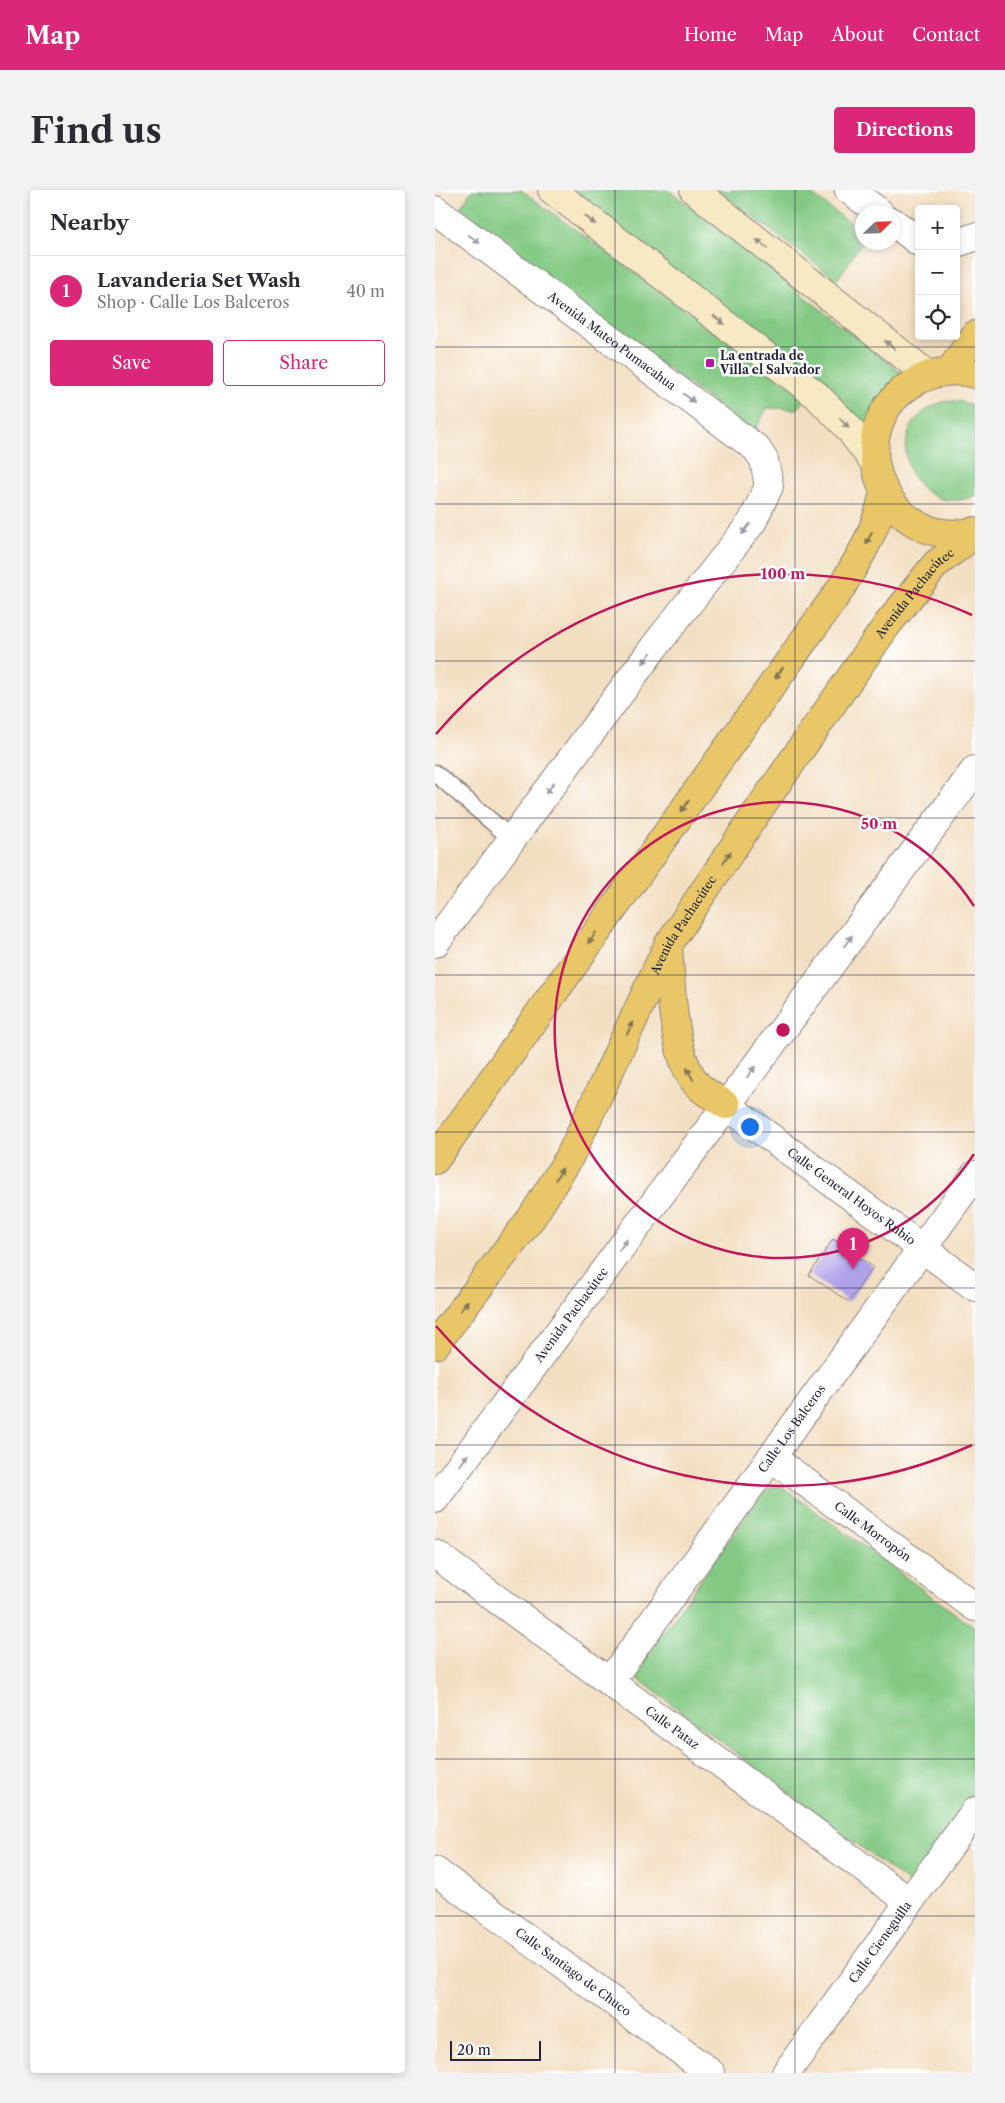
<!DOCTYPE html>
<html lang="en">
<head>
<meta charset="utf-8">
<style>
  :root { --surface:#fff; --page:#f2f2f3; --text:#2b2b33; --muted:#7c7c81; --line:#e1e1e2; --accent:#db2777 }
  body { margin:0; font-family:"Libre Caslon Text",serif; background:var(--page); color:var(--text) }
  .controls { position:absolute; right:15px; top:15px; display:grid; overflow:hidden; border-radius:5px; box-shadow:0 2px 8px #0003 }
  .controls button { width:45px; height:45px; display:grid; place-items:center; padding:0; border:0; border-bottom:1px solid var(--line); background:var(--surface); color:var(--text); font:25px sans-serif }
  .compass { position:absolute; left:420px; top:15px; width:45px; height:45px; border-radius:50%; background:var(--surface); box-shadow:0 2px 8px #0003; rotate:67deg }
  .scale { position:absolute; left:15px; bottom:12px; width:91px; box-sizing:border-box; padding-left:5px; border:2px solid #22223b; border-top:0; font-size:14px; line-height:18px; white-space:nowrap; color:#22223b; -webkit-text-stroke:4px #fff; paint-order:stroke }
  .you { position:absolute; left:314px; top:936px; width:18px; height:18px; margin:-12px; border:4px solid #fff; border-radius:50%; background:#1a73e8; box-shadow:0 0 0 8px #1a73e833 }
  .badge { display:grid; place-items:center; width:32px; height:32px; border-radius:50%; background:var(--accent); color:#fff; font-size:16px; font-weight:700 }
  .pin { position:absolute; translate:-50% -41px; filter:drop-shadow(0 1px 2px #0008) }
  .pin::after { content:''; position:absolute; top:26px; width:18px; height:15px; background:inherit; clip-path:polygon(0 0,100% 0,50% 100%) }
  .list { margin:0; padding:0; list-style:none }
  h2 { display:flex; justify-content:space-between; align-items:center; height:65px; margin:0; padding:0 20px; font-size:21px }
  h2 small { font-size:16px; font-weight:400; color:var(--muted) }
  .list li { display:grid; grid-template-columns:32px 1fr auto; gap:15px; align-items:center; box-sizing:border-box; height:70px; padding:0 20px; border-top:1px solid var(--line) }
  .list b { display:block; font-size:19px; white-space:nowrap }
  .list p { margin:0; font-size:16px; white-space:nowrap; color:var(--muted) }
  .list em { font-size:16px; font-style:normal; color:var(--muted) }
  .actions { display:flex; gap:10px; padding:15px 20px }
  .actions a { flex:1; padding:11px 0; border:1px solid var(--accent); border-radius:5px; text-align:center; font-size:18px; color:var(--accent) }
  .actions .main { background:var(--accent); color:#fff }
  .icon { flex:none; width:28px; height:28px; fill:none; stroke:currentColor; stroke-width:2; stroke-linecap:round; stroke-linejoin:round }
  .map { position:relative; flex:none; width:540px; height:1883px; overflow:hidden; border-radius:5px }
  header { display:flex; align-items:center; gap:30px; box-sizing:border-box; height:70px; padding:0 25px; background:var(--accent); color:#fff }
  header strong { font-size:24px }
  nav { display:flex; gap:28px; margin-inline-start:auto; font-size:18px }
  .intro { display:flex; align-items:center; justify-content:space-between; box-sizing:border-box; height:120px; padding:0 30px }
  h1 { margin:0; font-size:35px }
  .button { padding:12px 22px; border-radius:5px; background:var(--accent); color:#fff; font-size:18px; font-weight:700 }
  main { display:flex; gap:30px; padding:0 30px }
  aside { flex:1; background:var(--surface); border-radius:5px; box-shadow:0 2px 8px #0003 }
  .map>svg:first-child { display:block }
  .green { fill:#83c983; stroke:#52765f }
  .building { fill:#b0a2ea }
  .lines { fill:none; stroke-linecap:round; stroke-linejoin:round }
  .service-casing { stroke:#8a807e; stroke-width:19 }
  .minor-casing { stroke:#8a807e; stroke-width:30 }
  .secondary-casing { stroke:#8a807e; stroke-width:30 }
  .primary-casing { stroke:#8a807e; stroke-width:30 }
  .service { stroke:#fff; stroke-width:16 }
  .minor { stroke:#fff; stroke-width:28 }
  .secondary { stroke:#f6e9c3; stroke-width:28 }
  .primary { stroke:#e9c769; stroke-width:28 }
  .oneway { fill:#978f86 }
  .oneway2 { fill:#9c9ca7 }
  .oneway3 { fill:#867452 }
  .grid { fill:none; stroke:#22223b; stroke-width:1; stroke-opacity:0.55 }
  .ring { fill:none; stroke:#c2185b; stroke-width:2.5 }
  .poi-dot { fill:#b5179e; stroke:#fff; stroke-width:2 }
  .labels { text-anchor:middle; stroke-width:5; stroke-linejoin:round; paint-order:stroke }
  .street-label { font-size:12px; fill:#22223b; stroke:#fff }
  .poi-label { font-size:12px; font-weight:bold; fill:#22223b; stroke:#fff; text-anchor:start }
  .centre { fill:#c2185b; stroke:#fff; stroke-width:2.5 }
  .ring-label { font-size:15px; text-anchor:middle; font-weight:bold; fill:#c2185b; stroke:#fff; stroke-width:5; stroke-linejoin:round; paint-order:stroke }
</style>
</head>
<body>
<header>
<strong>Map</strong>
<nav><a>Home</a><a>Map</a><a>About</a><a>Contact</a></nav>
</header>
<div class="intro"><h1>Find us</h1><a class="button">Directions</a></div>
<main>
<aside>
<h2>Nearby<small></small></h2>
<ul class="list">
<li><span class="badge">1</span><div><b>Lavanderia Set Wash</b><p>Shop · Calle Los Balceros</p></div><em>40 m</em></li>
</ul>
<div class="actions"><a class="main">Save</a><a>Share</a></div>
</aside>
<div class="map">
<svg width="540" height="1883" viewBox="0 0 540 1883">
  <rect width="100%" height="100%" fill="#fff"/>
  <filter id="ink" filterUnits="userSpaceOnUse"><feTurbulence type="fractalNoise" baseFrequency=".02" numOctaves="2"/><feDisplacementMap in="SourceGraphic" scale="10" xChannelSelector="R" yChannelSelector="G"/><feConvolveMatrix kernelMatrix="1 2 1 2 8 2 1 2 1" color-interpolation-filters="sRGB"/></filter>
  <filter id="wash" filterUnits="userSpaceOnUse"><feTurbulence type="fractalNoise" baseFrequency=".0096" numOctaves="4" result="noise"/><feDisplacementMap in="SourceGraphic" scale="20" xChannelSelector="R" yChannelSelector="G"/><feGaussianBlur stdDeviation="1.12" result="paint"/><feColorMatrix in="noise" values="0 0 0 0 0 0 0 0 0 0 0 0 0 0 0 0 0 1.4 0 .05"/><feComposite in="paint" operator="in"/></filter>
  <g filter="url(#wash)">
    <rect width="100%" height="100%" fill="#f2dec1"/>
    <path class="green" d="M37,0H86L371,208L362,219L332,218L319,242L21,24Z
      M123,0H234L473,188L437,242Z
      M282,0H371L427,42V52L402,90Z
      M512,211H523L540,216V306C472,332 439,230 512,211Z
      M346,1296L540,1438V1605L475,1694L198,1485L325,1307L336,1297Z"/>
    <g id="blocks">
      <path class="building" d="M398,1049L438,1077L414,1112L374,1085Z"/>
    </g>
  </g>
  <g filter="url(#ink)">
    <use href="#blocks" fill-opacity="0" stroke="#8a807e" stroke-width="1"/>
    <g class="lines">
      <defs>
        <path id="service" d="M0,583L77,649"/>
        <g id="minor">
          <path d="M414,0L444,22"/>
          <path id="s1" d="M0,20L321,258L329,270L334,296L317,332L220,456L0,753"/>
          <path d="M458,32L484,52"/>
          <path d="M521,53L540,47"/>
          <path id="s2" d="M291,915L540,1097"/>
          <path id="s3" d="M336,1267L540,1417"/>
          <path id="s4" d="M0,1309L540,580"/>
          <path id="s5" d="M0,1364L475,1712"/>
          <path id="s6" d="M175,1491L540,985"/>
          <path id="s7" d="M0,1681L276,1883"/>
          <path id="s8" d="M351,1883L540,1621"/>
        </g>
        <path id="secondary" d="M117,0L381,205L412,236L439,272
          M259,0L493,185"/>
        <g id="primary">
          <path d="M515,181L540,145"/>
          <path d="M540,184C522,179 500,181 484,190C398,233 447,364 540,341"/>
          <path d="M233,757C236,793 237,859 258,889C264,900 281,908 291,915"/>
          <path d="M0,970L404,401C425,367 441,342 449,302"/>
          <path id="s9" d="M0,1155L97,1027L134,968L233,755L320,625L452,435L501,374L540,344"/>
        </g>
      </defs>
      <use href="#service" class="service-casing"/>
      <use href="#minor" class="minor-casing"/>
      <use href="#secondary" class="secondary-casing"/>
      <use href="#primary" class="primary-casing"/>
      <use href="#service" class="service"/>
      <use href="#minor" class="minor"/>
      <use href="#secondary" class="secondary"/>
      <use href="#primary" class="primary"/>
    </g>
    <defs><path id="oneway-solid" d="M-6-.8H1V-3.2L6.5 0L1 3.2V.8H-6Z" transform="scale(1.25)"/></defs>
    <g class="oneway">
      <use href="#oneway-solid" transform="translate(155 30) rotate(38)"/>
      <use href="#oneway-solid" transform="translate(327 54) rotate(-142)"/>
      <use href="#oneway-solid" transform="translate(284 130) rotate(38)"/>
      <use href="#oneway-solid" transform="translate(455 155) rotate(-141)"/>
      <use href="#oneway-solid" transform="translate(409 233) rotate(47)"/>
    </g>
    <g class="oneway2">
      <use href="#oneway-solid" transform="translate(39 49) rotate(37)"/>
      <use href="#oneway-solid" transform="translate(254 208) rotate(37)"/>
      <use href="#oneway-solid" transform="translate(311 339) rotate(128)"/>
      <use href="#oneway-solid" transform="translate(212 468) rotate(127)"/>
      <use href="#oneway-solid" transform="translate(115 598) rotate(127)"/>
      <use href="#oneway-solid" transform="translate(413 751) rotate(-53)"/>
      <use href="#oneway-solid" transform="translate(316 882) rotate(-53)"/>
      <use href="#oneway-solid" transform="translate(188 1055) rotate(-53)"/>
      <use href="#oneway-solid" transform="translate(29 1270) rotate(-53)"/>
    </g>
    <g class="oneway3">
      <use href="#oneway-solid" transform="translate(434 348) rotate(115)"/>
      <use href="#oneway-solid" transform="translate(344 483) rotate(126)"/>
      <use href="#oneway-solid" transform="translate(250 616) rotate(125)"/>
      <use href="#oneway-solid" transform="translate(292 667) rotate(-56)"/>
      <use href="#oneway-solid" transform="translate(157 748) rotate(125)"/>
      <use href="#oneway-solid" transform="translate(195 838) rotate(-65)"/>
      <use href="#oneway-solid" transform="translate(255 884) rotate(-117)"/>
      <use href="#oneway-solid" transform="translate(124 984) rotate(-58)"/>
      <use href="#oneway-solid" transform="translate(29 1116) rotate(-53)"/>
    </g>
  </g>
  <path class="grid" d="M180,0V1883M360,0V1883M0,157H540M0,314H540M0,471H540M0,628H540M0,785H540M0,942H540M0,1098H540M0,1255H540M0,1412H540M0,1569H540M0,1726H540"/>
  <g class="ring">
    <path d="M539 964A228 228 0 1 1 539 716"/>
    <path d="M537 1255A456 456 0 0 1 1 1136M1 544A456 456 0 0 1 537 425"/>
  </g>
  <rect class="poi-dot" x="270" y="168" width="10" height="10" rx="2.5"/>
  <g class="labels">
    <g class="street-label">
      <text dy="4" stroke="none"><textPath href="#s1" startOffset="220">Avenida Mateo Pumacahua</textPath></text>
      <text dy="4" stroke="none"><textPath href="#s9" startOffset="895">Avenida Pachacútec</textPath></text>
      <text dy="4" stroke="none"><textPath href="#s9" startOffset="490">Avenida Pachacútec</textPath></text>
      <text dy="4" stroke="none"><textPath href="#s2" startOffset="155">Calle General Hoyos Rubio</textPath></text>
      <text dy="4" stroke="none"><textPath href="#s4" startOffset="229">Avenida Pachacútec</textPath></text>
      <text dy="4" stroke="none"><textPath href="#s6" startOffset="311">Calle Los Balceros</textPath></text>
      <text dy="4" stroke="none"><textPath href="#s3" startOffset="126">Calle Morropón</textPath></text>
      <text dy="4" stroke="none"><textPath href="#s5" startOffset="294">Calle Pataz</textPath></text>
      <text dy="4" stroke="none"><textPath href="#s8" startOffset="161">Calle Cieneguilla</textPath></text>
      <text dy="4" stroke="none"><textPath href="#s7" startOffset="171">Calle Santiago de Chuco</textPath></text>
    </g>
    <g class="poi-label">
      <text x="285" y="170">La entrada de<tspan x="285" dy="14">Villa el Salvador</tspan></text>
    </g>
  </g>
  <circle cx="348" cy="840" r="8" class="centre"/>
  <g class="ring-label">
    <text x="348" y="389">100 m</text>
    <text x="444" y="639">50 m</text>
  </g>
</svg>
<div class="controls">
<button>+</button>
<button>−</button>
<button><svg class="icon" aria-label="locate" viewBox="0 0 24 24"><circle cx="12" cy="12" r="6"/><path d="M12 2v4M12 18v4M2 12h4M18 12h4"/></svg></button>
</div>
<svg class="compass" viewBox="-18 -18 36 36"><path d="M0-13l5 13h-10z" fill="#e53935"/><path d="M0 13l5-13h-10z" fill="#7c7c81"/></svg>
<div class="scale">20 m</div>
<div class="you"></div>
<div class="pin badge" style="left:418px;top:1079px">1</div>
</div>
</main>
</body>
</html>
